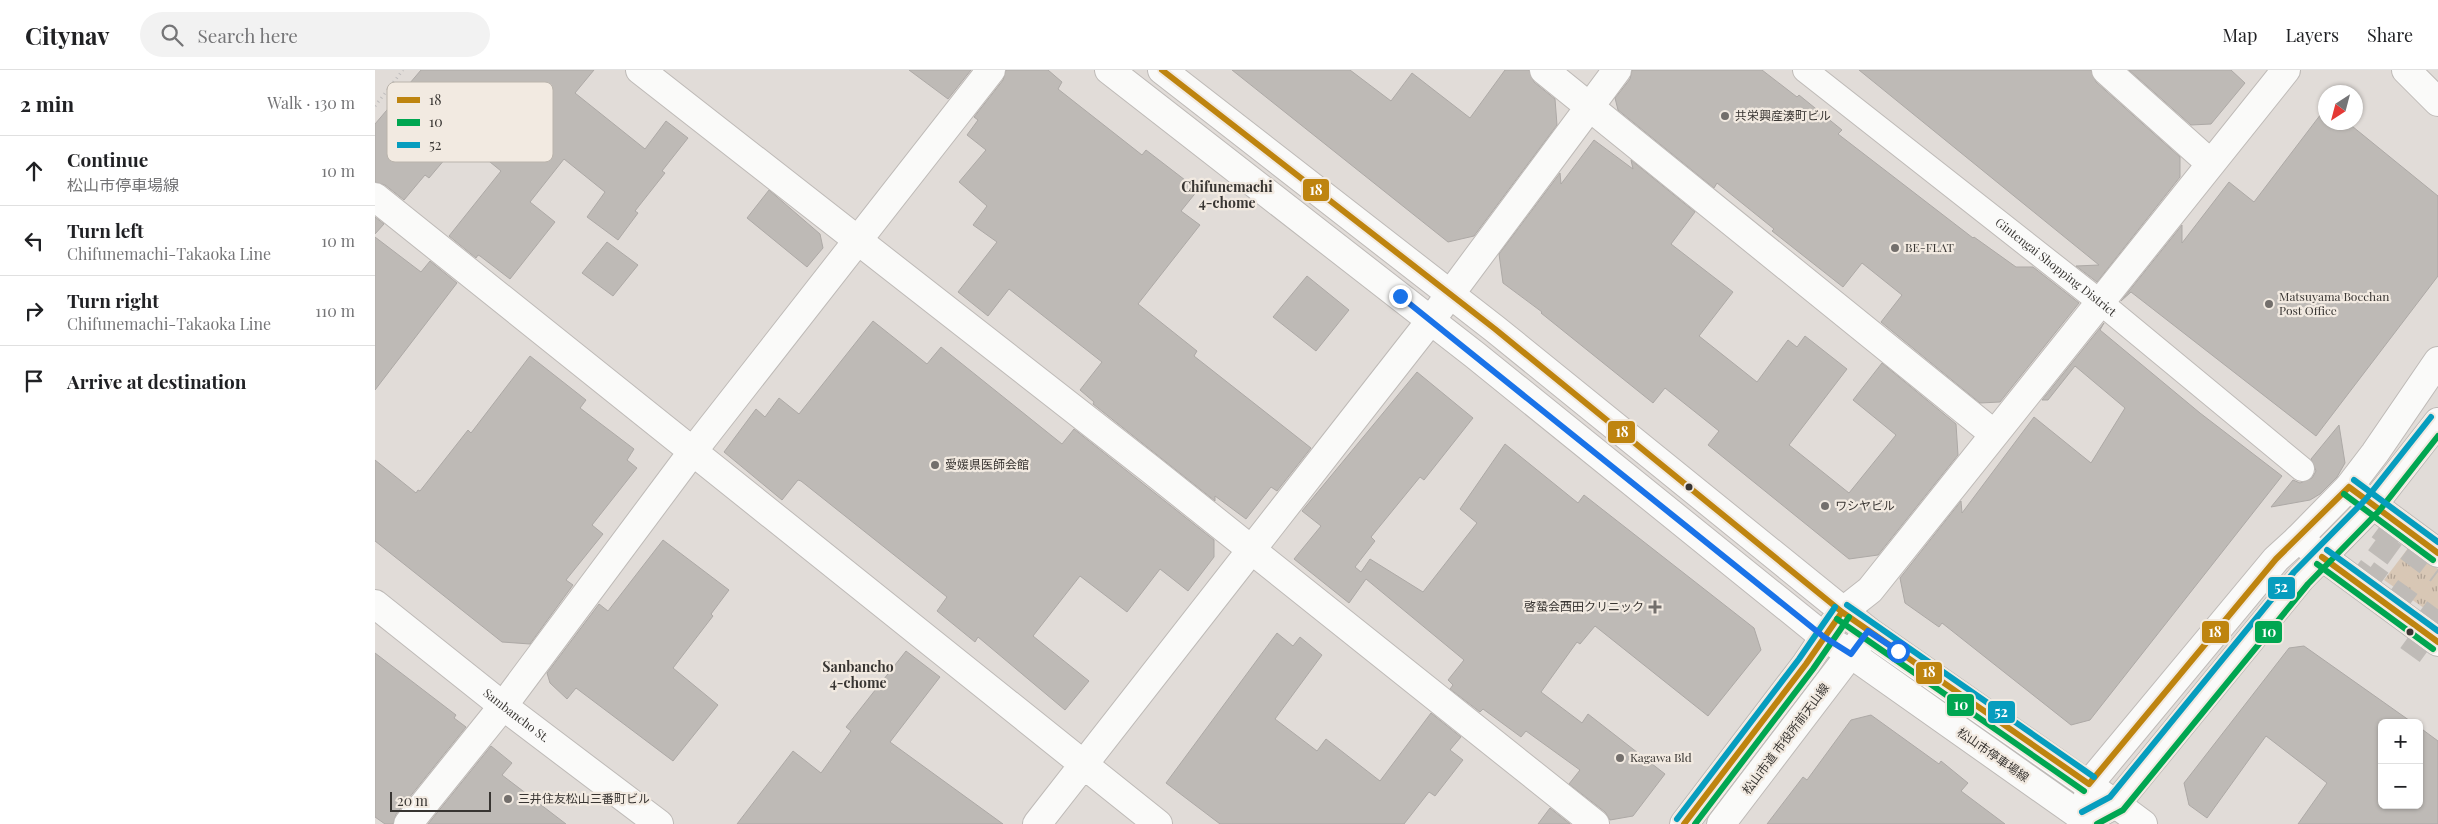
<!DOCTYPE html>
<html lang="en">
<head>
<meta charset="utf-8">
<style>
  :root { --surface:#fff; --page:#f2f2f2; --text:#202124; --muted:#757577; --line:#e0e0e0 }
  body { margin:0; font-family:"Playfair Display","Noto Sans JP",serif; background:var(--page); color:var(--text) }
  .controls { position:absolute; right:15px; bottom:15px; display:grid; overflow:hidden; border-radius:8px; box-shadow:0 1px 4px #0004 }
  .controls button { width:45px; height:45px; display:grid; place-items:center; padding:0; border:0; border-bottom:1px solid var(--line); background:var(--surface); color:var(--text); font:25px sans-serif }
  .compass { position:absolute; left:1943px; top:15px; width:45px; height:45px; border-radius:50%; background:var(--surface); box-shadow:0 1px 4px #0004; rotate:216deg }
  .scale { position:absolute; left:15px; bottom:12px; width:101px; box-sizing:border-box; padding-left:5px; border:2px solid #383532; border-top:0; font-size:14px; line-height:18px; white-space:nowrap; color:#383532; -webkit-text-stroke:4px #f2eae1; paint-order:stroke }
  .stop { position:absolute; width:15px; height:15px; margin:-11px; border:4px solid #1a73e8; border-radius:50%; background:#fff }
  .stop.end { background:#1a73e8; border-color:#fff; box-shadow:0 1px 5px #0008 }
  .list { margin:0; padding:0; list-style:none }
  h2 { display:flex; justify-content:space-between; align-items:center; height:65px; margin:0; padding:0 20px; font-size:21px }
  h2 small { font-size:16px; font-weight:400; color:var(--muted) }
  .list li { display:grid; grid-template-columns:32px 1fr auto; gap:15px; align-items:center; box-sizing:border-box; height:70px; padding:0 20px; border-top:1px solid var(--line) }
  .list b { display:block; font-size:19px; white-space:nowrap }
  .list p { margin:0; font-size:16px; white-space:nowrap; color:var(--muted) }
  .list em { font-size:16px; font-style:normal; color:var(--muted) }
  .icon { flex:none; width:28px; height:28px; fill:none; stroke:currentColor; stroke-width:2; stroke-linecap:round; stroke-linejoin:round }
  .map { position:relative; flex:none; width:2063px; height:754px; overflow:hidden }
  header { display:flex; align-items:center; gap:30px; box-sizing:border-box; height:70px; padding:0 25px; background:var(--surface); border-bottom:1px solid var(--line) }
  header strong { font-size:24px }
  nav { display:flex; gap:28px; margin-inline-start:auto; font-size:18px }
  .search { width:350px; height:45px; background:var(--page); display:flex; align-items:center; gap:12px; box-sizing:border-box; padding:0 18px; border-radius:28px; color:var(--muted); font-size:19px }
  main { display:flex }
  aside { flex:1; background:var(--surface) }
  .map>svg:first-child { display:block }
  .grass { fill:url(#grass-tufts) }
  .building { fill:#bebab6; stroke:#ada9a6 }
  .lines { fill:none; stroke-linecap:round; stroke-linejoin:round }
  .pedestrian-tunnel { stroke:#bfbbb7; stroke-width:24; stroke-dasharray:24 12; stroke-linecap:butt }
  .pedestrian-casing { stroke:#bebab7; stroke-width:26 }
  .minor-casing { stroke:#bebab7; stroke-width:30 }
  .tertiary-casing { stroke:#bebab7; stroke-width:30 }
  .secondary-casing { stroke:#bebab7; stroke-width:30 }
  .path { stroke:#bebcbc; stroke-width:3; stroke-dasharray:1 4; stroke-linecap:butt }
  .pedestrian { stroke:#fafaf9; stroke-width:24 }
  .minor { stroke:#fafaf9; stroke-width:28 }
  .tertiary { stroke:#fafaf9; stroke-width:28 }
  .secondary { stroke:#fafaf9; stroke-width:28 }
  .bus-1-casing { stroke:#f2eae1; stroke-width:10 }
  .bus-2-casing { stroke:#f2eae1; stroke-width:10 }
  .bus-3-casing { stroke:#f2eae1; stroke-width:10 }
  .bus-1 { stroke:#be840f; stroke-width:6 }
  .bus-2 { stroke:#00a651; stroke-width:6 }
  .bus-3 { stroke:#069dbe; stroke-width:6 }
  .route { stroke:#1a73e8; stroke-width:6 }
  .poi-dot { fill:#736f6c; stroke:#f2eae1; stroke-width:2 }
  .bus-dot { fill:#383532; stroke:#f2eae1; stroke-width:2 }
  .labels { text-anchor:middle; stroke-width:4.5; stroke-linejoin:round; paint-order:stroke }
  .poi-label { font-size:12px; fill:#383532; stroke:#f2eae1; text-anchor:start }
  .street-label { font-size:12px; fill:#383532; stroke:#f2eae1 }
  .neighbourhood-label { font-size:14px; font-weight:bold; fill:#383532; stroke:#f2eae1 }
  .key { fill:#f2eae1; stroke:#bab4ac; stroke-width:1 }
  .key-label { font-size:14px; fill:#383532 }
  .line-badge { stroke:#f2eae1; stroke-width:2 }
  .badge-label { font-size:14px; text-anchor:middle; font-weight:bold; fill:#fff }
</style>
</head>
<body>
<header>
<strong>Citynav</strong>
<div class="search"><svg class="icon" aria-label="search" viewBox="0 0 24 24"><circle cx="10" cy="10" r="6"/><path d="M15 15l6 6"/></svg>Search here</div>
<nav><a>Map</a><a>Layers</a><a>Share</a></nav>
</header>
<main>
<aside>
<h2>2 min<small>Walk · 130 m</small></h2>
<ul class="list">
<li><svg class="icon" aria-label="ahead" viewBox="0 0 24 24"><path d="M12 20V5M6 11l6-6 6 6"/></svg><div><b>Continue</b><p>松山市停車場線</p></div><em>10 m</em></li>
<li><svg class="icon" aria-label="left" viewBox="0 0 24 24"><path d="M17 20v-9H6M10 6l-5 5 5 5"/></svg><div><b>Turn left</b><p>Chifunemachi-Takaoka Line</p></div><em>10 m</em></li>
<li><svg class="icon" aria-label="right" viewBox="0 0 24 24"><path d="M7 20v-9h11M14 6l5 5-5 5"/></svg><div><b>Turn right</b><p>Chifunemachi-Takaoka Line</p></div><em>110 m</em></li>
<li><svg class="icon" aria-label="arrive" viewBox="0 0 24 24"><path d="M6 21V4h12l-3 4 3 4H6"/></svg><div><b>Arrive at destination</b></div></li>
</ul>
</aside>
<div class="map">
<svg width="2063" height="754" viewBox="0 0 2063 754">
  <defs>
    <pattern id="grass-tufts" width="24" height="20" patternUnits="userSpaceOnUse" patternTransform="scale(1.25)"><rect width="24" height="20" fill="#d8c7b5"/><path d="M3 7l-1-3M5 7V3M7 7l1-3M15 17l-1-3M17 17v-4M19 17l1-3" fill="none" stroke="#b0a294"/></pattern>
  </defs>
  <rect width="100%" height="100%" fill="#e1dcd8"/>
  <path class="grass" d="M2034,477L2063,499V548L2009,510Z"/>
  <path class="building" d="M46,0H219L200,23L270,79L291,51L313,68L287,101L290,103L260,141L263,143L243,170L212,147L230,122L189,89L155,132L180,152L135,209L105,186L103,185L101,188L74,166L126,101L87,69L54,108L50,105L29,130L10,115L0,112V54Z
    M534,0H596L573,29Z
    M631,0H673L687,12L683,19L767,85L771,80L823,120L806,141L825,155L763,234L822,281L819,286L936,378L902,421L896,417L871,449L840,426V431L718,334L719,332L705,320L727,292L634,219L613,246L583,222L622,172L598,155L612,136L584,112L611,80L592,65L603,50L599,47L628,10Z
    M857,0H975L1016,31L1037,3L1095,48L1130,0H1154L1159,12L1180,29L1182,55L1099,166L1073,172Z
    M1257,0H1387L1422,27L1424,25L1467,60L1463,64L1598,168L1599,167L1641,197H1658L1704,233L1625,332L1605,333L1506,252L1527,225L1487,193L1468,217L1397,161L1399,159L1342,113L1339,118L1243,40L1240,28L1255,9Z
    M1484,0H1716L1721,12L1805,87V107L1722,212L1701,196L1724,195Z
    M1754,0H1856L1870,13L1836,54L1816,55Z
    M1946,44L1950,47V52H1972L2063,126V206L1941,366L1756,222L1746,231L1807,155V173L1854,112L1879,132Z
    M1219,70L1258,99L1256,90L1320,142L1296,174L1358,222L1324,266L1382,312L1413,270L1422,277L1430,266L1472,299L1414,375L1474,423L1521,365L1478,330L1507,293L1581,354L1583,385L1503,485L1474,489L1333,375L1344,361L1290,318L1278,333L1166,243L1167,242L1128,213L1124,184L1185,103L1186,114Z
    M394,120L445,164L448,178L432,197L372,148Z
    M0,147L9,154L0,164Z
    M0,167L46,202L55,191L82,213L0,320Z
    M232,172L263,195L238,226L207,203Z
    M932,206L974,240L941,281L898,247Z
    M498,251L552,294L566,277L687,374L699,359L839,470V487L813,521L785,499L752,542L705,506L658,566L714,611L690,640L603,567L600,572L562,541L572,527L426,411L423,410L407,430L349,382L381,339L390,347L404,328L424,344Z
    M1729,253L1725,260L1825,343L1907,406L1715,650L1696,655L1567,553L1564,557L1530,533L1525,508L1586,431L1587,443L1659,347L1716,393L1750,338L1700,296L1673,330H1667Z
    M155,286L211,330L205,338L259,379L252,390L262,398L217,455L228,464L191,510L198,515L155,574L127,572L0,471V390L41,423L43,420L45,421L93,360L96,363Z
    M1042,302L1098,348L1049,410L1045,407L996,467L1000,471L980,497L986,502L995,489L1048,522L1102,453L1085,439L1130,374L1203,433L1209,425L1379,558L1386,580L1333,646L1220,556L1205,574L1202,572L1166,622L1207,653L1213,644L1290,704L1258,746L1235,750L1230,742L1194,714L1205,700L1151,661L1146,667L1108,639L1105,642L1075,619L1078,615L1073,610L1089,590L991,509L974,533L919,489L946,456L927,441Z
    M1964,355L1970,393L1962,407L1945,424L1935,430L1896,437L1918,410L1925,413L1937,408L1941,401L1936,389Z
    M288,470L354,520L336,544L338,546L298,598L343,635L298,691L201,618L192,629L175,613L172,603L224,534L233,541Z
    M902,563L918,576L925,567L947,585L900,649L942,681L951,669L1005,711L1056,643L1086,667L1075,680L1088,690L1060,726L1054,722L1029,754H845L791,713Z
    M1929,576L2038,653H2007V735H2044V657L2063,671V754H1923L1952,713L1891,666L1832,748L1814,735L1809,713L1914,578Z
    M531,581L565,607L515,672L628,754H362L418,681L446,703L476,661L471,657Z
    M0,583L81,645L79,648L91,657L21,744L18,754H10L0,747Z
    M1496,645L1564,694L1566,691L1593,713L1586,721L1630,754H1392L1428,707L1432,710L1476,650Z
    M116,676L137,693L127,705L191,754H53Z
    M1175,738L1195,754H1163Z"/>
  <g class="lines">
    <path class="pedestrian-tunnel" d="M1975,436L2063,502
      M2017,468L1992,502L2063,554
      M2035,585L2062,548"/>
    <defs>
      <g id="pedestrian">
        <path id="s1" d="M1430,0L1725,232L1927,399"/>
      </g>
      <path id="minor" d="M265,0L774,398L1220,754
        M1169,0L1619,364
        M1731,0L1835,93
        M0,127L783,754
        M1974,417L2063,483
        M1923,469L2063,572
        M1467,542L1495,520L1911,0
        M33,754L128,636L318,381L616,0
        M662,754L1056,250L1242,0"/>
      <g id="tertiary">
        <path d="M734,0L1100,285L1449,567L1476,584"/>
        <path d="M787,0L1120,259L1493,561L1346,754"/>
        <path d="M2031,0L2063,32"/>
        <path d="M1923,469L1974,417L2000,383L2063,291"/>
        <path d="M1947,487L1998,435L2063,352"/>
        <path id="s2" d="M0,534L128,636L284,754"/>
        <path d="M1741,734L1768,754"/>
        <path d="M1309,754L1431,594L1459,553"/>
      </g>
      <path id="secondary" d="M1493,561L1729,726
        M1476,584L1711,750
        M1711,750L1714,714L1901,489L1923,469
        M1711,750L1741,734L1926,508L1947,487"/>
    </defs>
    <use href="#pedestrian" class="pedestrian-casing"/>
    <use href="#minor" class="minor-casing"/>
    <use href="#tertiary" class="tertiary-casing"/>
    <use href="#secondary" class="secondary-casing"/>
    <path class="path" d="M0,36L28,0"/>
    <use href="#pedestrian" class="pedestrian"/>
    <use href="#minor" class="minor"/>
    <use href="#tertiary" class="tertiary"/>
    <use href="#secondary" class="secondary"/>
    <defs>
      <path id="bus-1" d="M787,0L1120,259L1467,542L1714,714
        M1974,417L2063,483
        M1947,487L2063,572
        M1714,714L1901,489L1974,417
        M1309,754L1431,594L1467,542"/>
      <path id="bus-2" d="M1969,424L2058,490
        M1942,494L2058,579
        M1462,549L1709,721
        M1320,754L1438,599L1474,547
        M1722,754L1748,740L1933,514L2004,441L2063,366"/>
      <path id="bus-3" d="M1979,410L2063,472
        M1952,480L2063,561
        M1472,535L1719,707
        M1707,742L1735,727L1919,502L1991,429L2056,347
        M1302,749L1424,589L1460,537"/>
    </defs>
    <use href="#bus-1" class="bus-1-casing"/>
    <use href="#bus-2" class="bus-2-casing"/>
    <use href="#bus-3" class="bus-3-casing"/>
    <use href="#bus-1" class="bus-1"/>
    <use href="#bus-2" class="bus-2"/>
    <use href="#bus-3" class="bus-3"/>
  </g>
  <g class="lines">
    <path class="route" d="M1025,226L1449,567L1476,584L1493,561L1523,581"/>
  </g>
  <g class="poi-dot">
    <circle cx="1350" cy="46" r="5"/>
    <circle cx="1520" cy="178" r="5"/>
    <circle cx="1894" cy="234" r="5"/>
    <circle cx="560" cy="395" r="5"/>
    <circle cx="1450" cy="436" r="5"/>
    <path d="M1277.5 529.5h5v5h5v5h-5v5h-5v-5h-5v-5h5z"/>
    <circle cx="1245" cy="688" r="5"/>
    <circle cx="133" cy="729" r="5"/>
  </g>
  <g class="bus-dot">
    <circle cx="1314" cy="417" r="4.5"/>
    <circle cx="2035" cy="562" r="4.5"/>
  </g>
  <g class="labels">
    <g class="poi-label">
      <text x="1360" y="50">共栄興産湊町ビル</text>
      <text x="1530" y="182">BE-FLAT</text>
      <text x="1904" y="231">Matsuyama Bocchan<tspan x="1904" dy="14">Post Office</tspan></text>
      <text x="570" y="399">愛媛県医師会館</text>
      <text x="1460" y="440">ワシヤビル</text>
      <text x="1269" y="541" text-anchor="end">啓蟄会西田クリニック</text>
      <text x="1255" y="692">Kagawa Bld</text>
      <text x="143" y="733">三井住友松山三番町ビル</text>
    </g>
    <g class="street-label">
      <text dy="4" stroke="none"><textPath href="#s1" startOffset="319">Gintengai Shopping District</textPath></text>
      <text dy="4" stroke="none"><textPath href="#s2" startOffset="180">Sambancho St.</textPath></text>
      <text transform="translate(1411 669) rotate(-53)" y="4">松山市道 市役所前天山線</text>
      <text transform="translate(1618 685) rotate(35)" y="4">松山市停車場線</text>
    </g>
    <g class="neighbourhood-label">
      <text x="852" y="122">Chifunemachi<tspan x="852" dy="16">4-chome</tspan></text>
      <text x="483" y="602">Sanbancho<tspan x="483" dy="16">4-chome</tspan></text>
    </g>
  </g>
  <rect x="12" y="12" width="166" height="80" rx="8" class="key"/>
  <rect x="22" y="27" width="23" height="6" fill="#be840f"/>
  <rect x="22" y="49" width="23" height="7" fill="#00a651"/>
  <rect x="22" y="72" width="23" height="6" fill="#069dbe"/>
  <g class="key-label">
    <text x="54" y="35">18</text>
    <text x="54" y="57">10</text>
    <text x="54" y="80">52</text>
  </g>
  <g class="line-badge">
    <rect x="927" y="108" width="28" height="24" rx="5" fill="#be840f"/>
    <rect x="1232" y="350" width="29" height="24" rx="5" fill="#be840f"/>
    <rect x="1892" y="506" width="29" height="24" rx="5" fill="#069dbe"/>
    <rect x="1826" y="550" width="29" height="24" rx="5" fill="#be840f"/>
    <rect x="1879" y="550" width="29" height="24" rx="5" fill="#00a651"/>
    <rect x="1540" y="591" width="28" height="24" rx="5" fill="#be840f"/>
    <rect x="1571" y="623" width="29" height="24" rx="5" fill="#00a651"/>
    <rect x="1612" y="630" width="29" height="24" rx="5" fill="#069dbe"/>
  </g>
  <g class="badge-label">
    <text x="941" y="125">18</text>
    <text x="1247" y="367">18</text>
    <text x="1906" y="522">52</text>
    <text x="1840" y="567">18</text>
    <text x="1894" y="567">10</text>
    <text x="1554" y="607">18</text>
    <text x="1586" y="640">10</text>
    <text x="1626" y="647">52</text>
  </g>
</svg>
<div class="controls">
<button>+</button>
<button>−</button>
</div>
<svg class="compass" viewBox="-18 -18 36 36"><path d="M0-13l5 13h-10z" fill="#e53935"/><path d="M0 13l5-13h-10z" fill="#757577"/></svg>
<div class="scale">20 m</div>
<div class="stop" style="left:1523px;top:581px"></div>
<div class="stop end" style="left:1025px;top:226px"></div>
</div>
</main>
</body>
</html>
